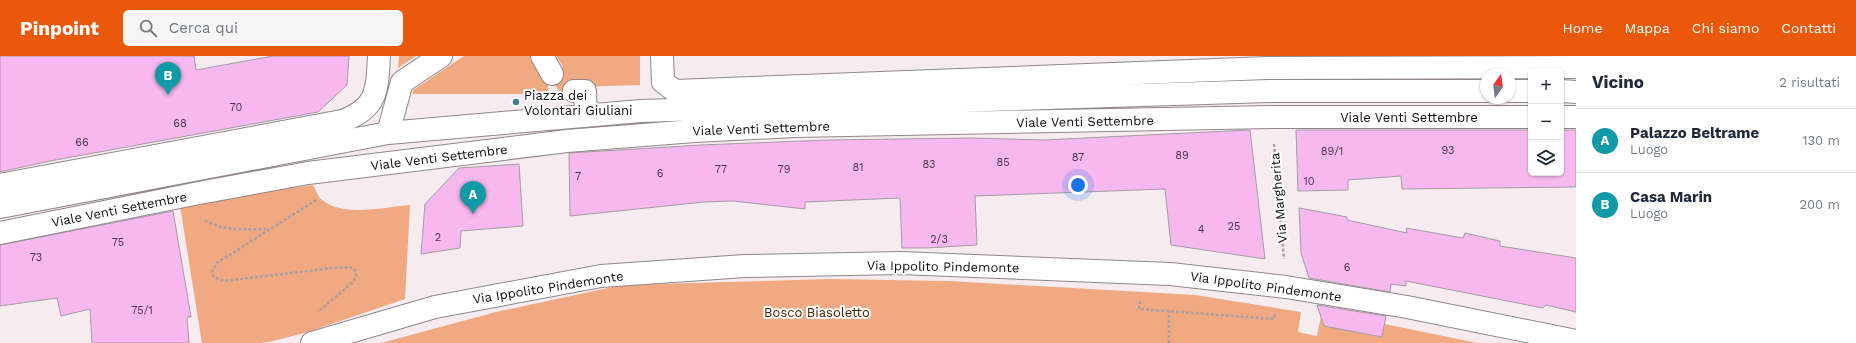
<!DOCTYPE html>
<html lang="it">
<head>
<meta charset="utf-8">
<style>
  :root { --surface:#fff; --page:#f6f6f7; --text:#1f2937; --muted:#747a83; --line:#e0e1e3; --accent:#ea580c }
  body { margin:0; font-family:"Work Sans",sans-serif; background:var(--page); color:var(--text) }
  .controls { position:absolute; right:12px; top:12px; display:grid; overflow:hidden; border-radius:6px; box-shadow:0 1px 3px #0004 }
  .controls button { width:36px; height:36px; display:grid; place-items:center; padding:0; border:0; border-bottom:1px solid var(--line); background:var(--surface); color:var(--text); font:20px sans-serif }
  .compass { position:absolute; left:1480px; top:12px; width:36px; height:36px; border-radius:50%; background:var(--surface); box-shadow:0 1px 3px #0004; rotate:14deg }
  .you { position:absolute; left:1078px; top:129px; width:14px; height:14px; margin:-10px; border:3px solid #fff; border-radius:50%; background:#1a73e8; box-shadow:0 0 0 6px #1a73e833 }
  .badge { display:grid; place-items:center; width:26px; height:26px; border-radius:50%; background:var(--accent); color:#fff; font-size:13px; font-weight:700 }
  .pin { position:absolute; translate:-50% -33px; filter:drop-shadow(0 1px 2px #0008) }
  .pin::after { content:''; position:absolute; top:21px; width:14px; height:12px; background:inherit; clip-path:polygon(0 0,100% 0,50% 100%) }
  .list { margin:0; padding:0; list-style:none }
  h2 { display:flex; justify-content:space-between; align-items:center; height:52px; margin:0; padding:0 16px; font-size:17px }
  h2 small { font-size:13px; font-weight:400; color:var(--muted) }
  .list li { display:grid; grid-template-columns:26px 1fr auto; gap:12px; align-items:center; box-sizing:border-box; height:64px; padding:0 16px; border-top:1px solid var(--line) }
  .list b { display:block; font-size:15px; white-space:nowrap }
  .list p { margin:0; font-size:13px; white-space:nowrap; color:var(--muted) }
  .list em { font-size:13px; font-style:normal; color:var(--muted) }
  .icon { flex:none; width:22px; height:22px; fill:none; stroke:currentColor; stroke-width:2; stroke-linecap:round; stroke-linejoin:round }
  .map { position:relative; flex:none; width:1576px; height:287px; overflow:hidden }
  header { display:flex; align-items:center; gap:24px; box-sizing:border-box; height:56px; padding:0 20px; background:var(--accent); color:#fff }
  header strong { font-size:19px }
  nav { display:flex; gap:22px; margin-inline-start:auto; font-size:14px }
  .search { width:280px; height:36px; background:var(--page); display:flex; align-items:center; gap:10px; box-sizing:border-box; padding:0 14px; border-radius:6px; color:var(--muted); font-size:15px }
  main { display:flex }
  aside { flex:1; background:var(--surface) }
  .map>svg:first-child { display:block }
  .forest { fill:#f0a981 }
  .building { fill:#f6b8ef; stroke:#a49da3 }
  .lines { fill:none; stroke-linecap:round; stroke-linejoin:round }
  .minor-casing { stroke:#90878a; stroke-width:24 }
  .path { stroke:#a9a1a3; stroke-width:2.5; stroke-dasharray:3 2; stroke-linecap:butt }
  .minor { stroke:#fff; stroke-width:22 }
  .poi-dot { fill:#407c93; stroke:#fff; stroke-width:1.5 }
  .labels { text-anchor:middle; stroke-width:4; stroke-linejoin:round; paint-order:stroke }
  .number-label { font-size:11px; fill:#483645 }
  .poi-label { font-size:13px; fill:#0e0b0c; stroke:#fff; text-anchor:start }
  .street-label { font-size:13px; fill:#0e0b0c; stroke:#fff }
  .park-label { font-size:13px; fill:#4d2002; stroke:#fff }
</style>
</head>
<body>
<header>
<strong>Pinpoint</strong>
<div class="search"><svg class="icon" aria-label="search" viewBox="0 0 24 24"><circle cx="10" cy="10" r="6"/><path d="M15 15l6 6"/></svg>Cerca qui</div>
<nav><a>Home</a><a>Mappa</a><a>Chi siamo</a><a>Contatti</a></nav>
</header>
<main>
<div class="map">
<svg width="1576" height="287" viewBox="0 0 1576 287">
  <rect width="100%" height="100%" fill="#f6ecef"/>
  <path class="forest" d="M399,0H416L398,12Z
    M464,0H535L549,20L563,11L556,0H640V29L574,31V38H561L555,29H548V38H413V34Z
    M313,129C316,133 317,140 321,143C342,162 384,151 410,149L405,243L308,276L273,285L262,287H202L180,150L247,138Z
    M830,223L949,225L1195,239L1301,256L1298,276L1317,280L1321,260L1353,262L1351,275L1382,281L1385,268L1477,287H381L496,256L622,229Z"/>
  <path class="building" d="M0,0H194L196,14L273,0H349L347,29L318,56L50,105L0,116Z
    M1250,74L1265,203L1171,189L1165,133L975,140L977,189L926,192H902L900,142L805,146V153L733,145L704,146L570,160L569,97L701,89L827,84L972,82L1044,84Z
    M1296,74H1531V117H1561V74H1576V131L1402,133L1401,120L1348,124V134L1298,135Z
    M519,108L523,170L461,175L460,192L421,198L425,148L459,112Z
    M1299,152L1347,161V164L1407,177L1406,172L1463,182L1465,177L1500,185V190L1576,202V256L1546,249L1543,252L1406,225V230L1391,228L1390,236L1309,222L1301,197Z
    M173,155L191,261H187L189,287H92L90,253L61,260L57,242L0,250V189Z
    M1317,249L1386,260L1382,281L1324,270Z"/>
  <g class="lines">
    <defs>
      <path id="minor" d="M542,0L552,18
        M662,0L663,26L675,35L1267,12L1576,11
        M574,35H585L586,60
        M1510,35H1531
        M1561,35L1576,36
        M1561,61H1576
        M388,77L402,26L441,0
        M0,129L342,65C378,52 377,34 379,0
        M0,151L388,77L641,55L1269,35H1486
        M0,177L199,137L308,117L567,85L694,75L795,70L1271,61H1531
        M312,287L435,251L601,220L745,210L901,207L1170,218L1286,231L1407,251L1576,285"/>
    </defs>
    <use href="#minor" class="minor-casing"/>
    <path class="path" d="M1274,88L1284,203
      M316,144L217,207L212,216L214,221L224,225L333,212L350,211L355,214L356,220L353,226L318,256
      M205,164C224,176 247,173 268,173
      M1140,245L1139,253L1274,263L1275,257
      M1169,287V255"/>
    <use href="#minor" class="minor"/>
  </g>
  <circle class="poi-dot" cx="516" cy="46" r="4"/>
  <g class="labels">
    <g class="number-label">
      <text x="236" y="55">70</text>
      <text x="180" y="71">68</text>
      <text x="82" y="90">66</text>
      <text x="1448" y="98">93</text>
      <text x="1332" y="99">89/1</text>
      <text x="1182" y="103">89</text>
      <text x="1078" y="105">87</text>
      <text x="1003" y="110">85</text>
      <text x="929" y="112">83</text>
      <text x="858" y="115">81</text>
      <text x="721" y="117">77</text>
      <text x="784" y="117">79</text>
      <text x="660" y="121">6</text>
      <text x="578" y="124">7</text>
      <text x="1309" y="129">10</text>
      <text x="1234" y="174">25</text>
      <text x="1201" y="177">4</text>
      <text x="438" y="185">2</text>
      <text x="939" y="187">2/3</text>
      <text x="118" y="190">75</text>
      <text x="36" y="205">73</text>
      <text x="1347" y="215">6</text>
      <text x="142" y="258">75/1</text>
    </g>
    <g class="poi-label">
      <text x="524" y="44">Piazza dei<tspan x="524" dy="15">Volontari Giuliani</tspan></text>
    </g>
    <g class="street-label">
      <text x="1409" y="66">Viale Venti Settembre</text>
      <text transform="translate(1085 65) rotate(-1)" y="5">Viale Venti Settembre</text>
      <text transform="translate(761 72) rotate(-2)" y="5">Viale Venti Settembre</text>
      <text transform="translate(439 101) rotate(-7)" y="5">Viale Venti Settembre</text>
      <text transform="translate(1278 142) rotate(-95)" y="5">Via Margherita</text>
      <text transform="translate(119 153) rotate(-11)" y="5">Viale Venti Settembre</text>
      <text transform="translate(943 210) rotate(1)" y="5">Via Ippolito Pindemonte</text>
      <text transform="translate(1266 230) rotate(8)" y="5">Via Ippolito Pindemonte</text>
      <text transform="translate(548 231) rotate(-9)" y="5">Via Ippolito Pindemonte</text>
    </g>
    <g class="park-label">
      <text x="817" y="261">Bosco Biasoletto</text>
    </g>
  </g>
</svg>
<div class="controls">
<button>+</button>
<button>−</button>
<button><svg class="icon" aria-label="layers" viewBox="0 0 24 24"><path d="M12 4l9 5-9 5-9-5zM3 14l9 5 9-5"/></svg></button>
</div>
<svg class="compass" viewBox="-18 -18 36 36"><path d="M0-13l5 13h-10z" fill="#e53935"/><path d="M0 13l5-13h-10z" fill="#747a83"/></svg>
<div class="you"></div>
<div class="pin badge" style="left:473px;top:158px;background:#0f9aa8">A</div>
<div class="pin badge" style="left:168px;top:39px;background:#0f9aa8">B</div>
</div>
<aside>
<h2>Vicino<small>2 risultati</small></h2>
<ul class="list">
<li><span class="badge" style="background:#0f9aa8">A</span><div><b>Palazzo Beltrame</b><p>Luogo</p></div><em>130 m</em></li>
<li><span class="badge" style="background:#0f9aa8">B</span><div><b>Casa Marin</b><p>Luogo</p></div><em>200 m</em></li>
</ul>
</aside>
</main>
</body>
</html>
